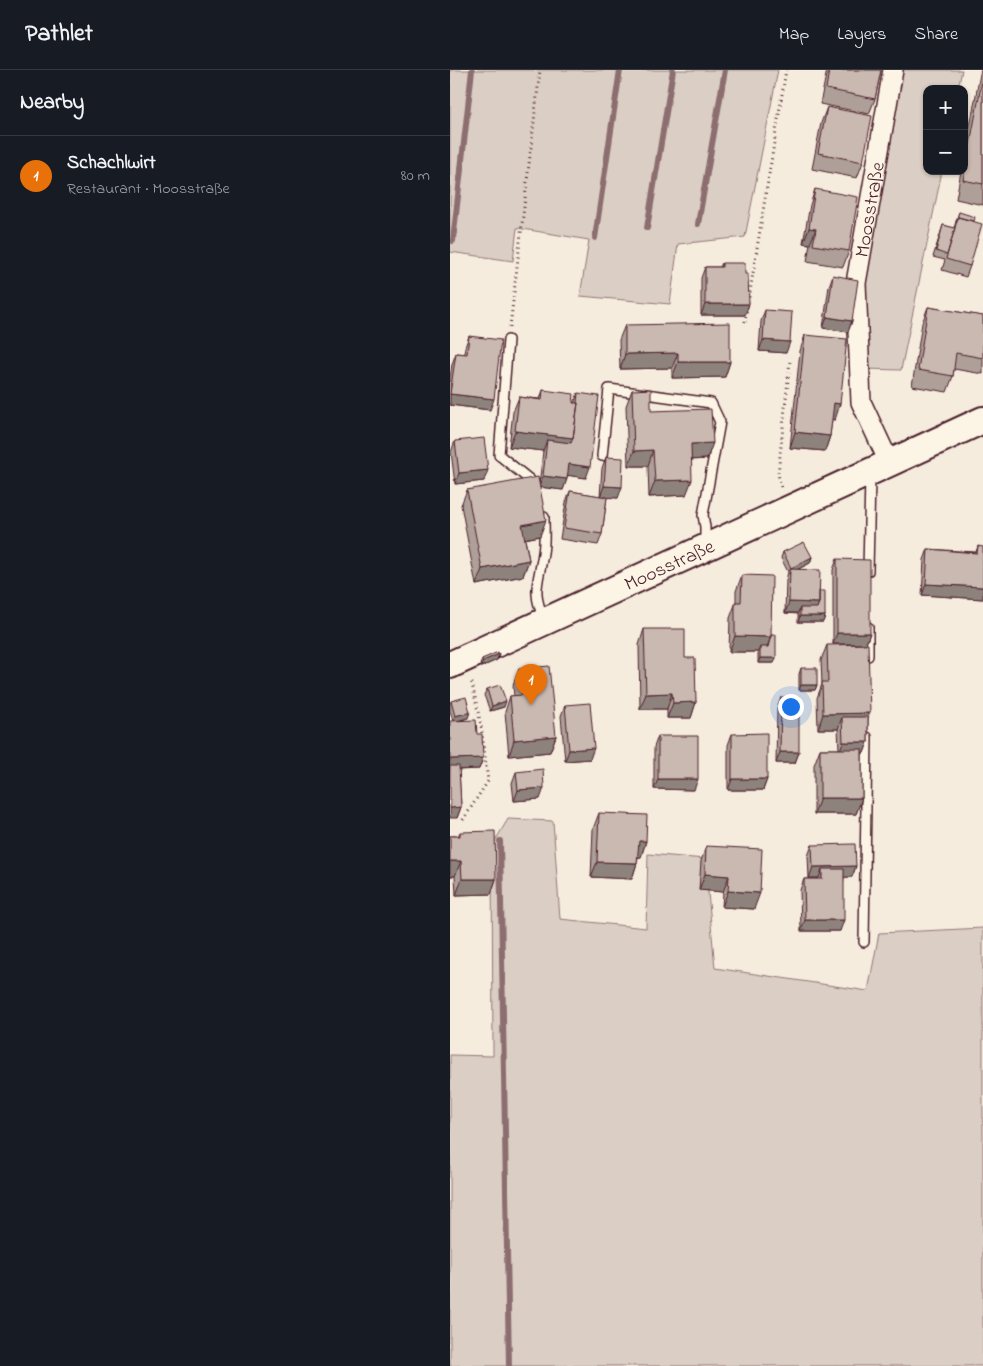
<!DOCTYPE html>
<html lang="en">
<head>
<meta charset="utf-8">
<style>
  :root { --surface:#171b24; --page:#242831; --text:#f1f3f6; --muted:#9ea1a6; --line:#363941; --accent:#0b8043 }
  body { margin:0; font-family:"Indie Flower",sans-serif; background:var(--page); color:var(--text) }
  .controls { position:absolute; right:15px; top:15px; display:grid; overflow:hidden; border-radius:10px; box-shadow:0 1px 4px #0004 }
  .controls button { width:45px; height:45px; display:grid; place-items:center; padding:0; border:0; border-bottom:1px solid var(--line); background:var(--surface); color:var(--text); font:25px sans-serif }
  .you { position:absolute; left:340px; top:636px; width:18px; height:18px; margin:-12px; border:4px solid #fff; border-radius:50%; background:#1a73e8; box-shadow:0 0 0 8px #1a73e833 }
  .badge { display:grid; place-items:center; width:32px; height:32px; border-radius:50%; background:var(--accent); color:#fff; font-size:16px; font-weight:700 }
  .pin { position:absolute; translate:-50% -41px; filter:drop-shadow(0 1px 2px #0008) }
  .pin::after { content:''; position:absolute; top:26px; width:18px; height:15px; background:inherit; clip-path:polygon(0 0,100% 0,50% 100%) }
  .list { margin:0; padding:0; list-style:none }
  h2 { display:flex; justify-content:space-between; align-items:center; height:65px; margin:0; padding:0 20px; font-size:21px }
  h2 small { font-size:16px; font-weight:400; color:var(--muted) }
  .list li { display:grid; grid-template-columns:32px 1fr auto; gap:15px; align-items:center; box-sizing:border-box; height:80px; padding:0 20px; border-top:1px solid var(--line) }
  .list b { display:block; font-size:19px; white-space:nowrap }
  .list p { margin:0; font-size:16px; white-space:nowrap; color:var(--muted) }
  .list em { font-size:16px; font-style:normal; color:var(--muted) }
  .map { position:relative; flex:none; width:533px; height:1296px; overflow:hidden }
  header { display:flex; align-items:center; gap:30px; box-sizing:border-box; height:70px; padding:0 25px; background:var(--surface); border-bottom:1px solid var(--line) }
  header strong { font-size:24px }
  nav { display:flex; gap:28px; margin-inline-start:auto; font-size:18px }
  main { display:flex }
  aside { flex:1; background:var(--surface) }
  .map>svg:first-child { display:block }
  .green { fill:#dbcec4; stroke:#927678 }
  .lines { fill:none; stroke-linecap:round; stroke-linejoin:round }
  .stream { stroke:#8c6e70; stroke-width:6 }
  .lane-casing { stroke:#4a1f2b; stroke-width:12 }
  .street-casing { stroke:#4a1f2b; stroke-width:22 }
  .secondary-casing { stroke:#4a1f2b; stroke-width:30 }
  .path { stroke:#4a1f2b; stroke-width:3; stroke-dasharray:1 4; stroke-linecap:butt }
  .lane { stroke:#fcf5e5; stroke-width:9 }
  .street { stroke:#fcf5e5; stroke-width:19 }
  .secondary { stroke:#fcf5e5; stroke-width:26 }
  .wall { fill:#ae9f98; stroke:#4a1f2b }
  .shaded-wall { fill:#8d827c; stroke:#4a1f2b }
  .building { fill:#cab9b1; stroke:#4a1f2b }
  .labels { text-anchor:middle; stroke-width:4.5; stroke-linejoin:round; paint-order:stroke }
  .street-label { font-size:20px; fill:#4a1f2b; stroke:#fcf5e5 }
</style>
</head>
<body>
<header>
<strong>Pathlet</strong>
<nav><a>Map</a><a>Layers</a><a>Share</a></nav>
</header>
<main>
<aside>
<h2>Nearby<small></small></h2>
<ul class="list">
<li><span class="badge" style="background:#e8710a">1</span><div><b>Schachlwirt</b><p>Restaurant · Moosstraße</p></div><em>80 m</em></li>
</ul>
</aside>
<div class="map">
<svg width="533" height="1296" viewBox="0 0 533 1296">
  <rect width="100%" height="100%" fill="#f5ecde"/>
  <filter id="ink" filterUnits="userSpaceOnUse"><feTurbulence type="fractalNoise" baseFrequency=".02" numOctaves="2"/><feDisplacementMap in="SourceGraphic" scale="10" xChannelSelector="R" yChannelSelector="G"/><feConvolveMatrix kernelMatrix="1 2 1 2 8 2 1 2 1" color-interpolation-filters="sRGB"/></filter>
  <g filter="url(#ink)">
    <path class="green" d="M0,0H328L295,167L228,174L220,234L130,226L139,170L67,158L63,191L0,182Z
      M448,0H512L508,19H477V101H492L451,300L414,299L413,213Z
      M58,749L103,751L110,849L196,858L198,784L255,789L265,898L418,921L429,863L533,858V1296H0V985L43,986L42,776Z"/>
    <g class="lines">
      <path class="stream" d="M248,154L275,0
        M197,158L223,0
        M145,168L170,0
        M3,171L22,0
        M50,771L59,1296"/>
      <defs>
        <path id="lane" d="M58,270L49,385L80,410L84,418
          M152,386L159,319L261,333L270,352L253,445L255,457V475
          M94,447C94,458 95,471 93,483C89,512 81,520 94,549
          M418,501L420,407
          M418,586V557
          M414,872L417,667"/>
        <g id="street">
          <path id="s1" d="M439,392L411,332L406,213L443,0"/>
        </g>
        <g id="secondary">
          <path id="s2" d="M0,595L533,350"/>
        </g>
      </defs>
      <use href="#lane" class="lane-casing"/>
      <use href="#street" class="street-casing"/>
      <use href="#secondary" class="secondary-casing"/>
      <path class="path" d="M295,252L336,0
        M60,257L90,0
        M331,417L328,404L340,291
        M13,750L38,711L31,655L21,609"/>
      <use href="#lane" class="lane"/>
      <use href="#street" class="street"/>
      <use href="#secondary" class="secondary"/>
    </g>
    <path class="wall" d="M377,0H431L425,29L419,44L370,34Z
      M531,0H533V135L506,129L511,101H514V87L530,4Z
      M377,37L413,92L407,108L362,99L371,53Z
      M365,119L399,181L393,197L357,191L360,174L353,173L360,135Z
      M509,142L524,151L520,196L516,207L492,200L495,190L483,187L493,155L504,158Z
      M272,193L295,245H251V208L255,197H270Z
      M383,205L402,251L398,262L373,258L379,216Z
      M478,237L533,246V304L504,299L503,306L497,322L462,316L472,253Z
      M315,240L336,283L309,281L311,251Z
      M175,255L280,292L275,307L222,308V298L170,299L169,270Z
      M355,265L385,350L382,349L380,366L375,381L340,378L350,281Z
      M19,266L40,340L0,335V308L2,294L6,283L14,284L15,277Z
      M93,320L123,333H124L128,323L136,408L118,405L113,420L90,417V466L75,469L79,490L73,506L26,515L11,435L17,420L89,415L93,381L59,377L63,342L69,327L90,329Z
      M182,320L201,341L257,389L241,390L236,425L199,427L198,396H178L176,336Z
      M5,371L34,411L5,414L1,382Z
      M156,387L168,428L157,427L152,464L148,475L110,469L116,432L120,421L150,426L152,398Z
      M528,476L533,529L472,525L474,490L478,479L526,482Z
      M333,482L362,487L360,493L348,499L369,521L375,546L373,552H348V544L335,543L336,510L338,502L331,488Z
      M387,489L420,563L416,574H383V500Z
      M292,505L321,565L324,593H308V582H279L280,548L286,532V521Z
      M194,559L235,588L246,632L241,648H217V639H190L189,575Z
      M377,575L418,647V672L414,683H412V728L406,744H364V695L370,679H389L388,659H368L367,628L372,614L371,590Z
      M49,584L47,590L31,597L30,595L32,589Z
      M351,598L367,615L365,620H349V604Z
      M69,599L106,666L100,682L59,686L55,642L60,626H64L63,615Z
      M37,619L54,637L40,641L34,625Z
      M331,627L349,682L345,693H326L327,638Z
      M1,631L18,648L8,651L27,664L33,688L29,699L9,700L11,737L7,748L3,651L0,641V633Z
      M115,635L140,689L115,691L111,646Z
      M282,664L317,709L313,720H278V675Z
      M208,666L244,720L204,719V677Z
      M66,702L90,729L64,731L62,713Z
      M149,743L196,771L191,787H188L187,793L182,809L141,807L143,759Z
      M10,762L46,809L41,824L6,825L5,806H0V766H8Z
      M362,775L406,796L402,807H394L390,861H351L350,820L354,809H368L369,808H359L358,786Z
      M256,776L304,839L272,837L273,822L249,820L251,791Z"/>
    <path class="shaded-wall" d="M359,158L366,159L360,174L353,173Z
      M255,234H299L295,245H251Z
      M377,247L402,251L398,262L373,258Z
      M313,270L340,272L336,283L309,281Z
      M228,283L222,298L170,299L175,284Z
      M228,292H280L275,307L222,308Z
      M0,324L44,329L40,340L0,335Z
      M384,333L390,334L385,350L378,349Z
      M65,361L123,368L117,384L97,370L93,381L59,377Z
      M345,362L380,366L375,381L340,378Z
      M263,373L257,389L235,390L241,374Z
      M203,380L198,396H178L184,381Z
      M119,394L140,397L136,408L115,405Z
      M38,400L34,411L5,414L9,403Z
      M93,406L117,409L113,420L89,417Z
      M242,410L236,425L199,427L205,411Z
      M154,416L172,417L168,428L150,427Z
      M96,450L90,466L67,470L72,455Z
      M362,487L360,493L339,504L341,498Z
      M79,490L73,506L26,515L32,499Z
      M476,514L533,517V529L472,525Z
      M339,532L369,533L365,544L350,538L348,543H335Z
      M350,546H375L373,552H348Z
      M387,563H420L416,574H383Z
      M285,566L321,567L315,582L310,577L308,582H279Z
      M49,584L47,590L31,597L33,591Z
      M310,588H326L324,593H308Z
      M351,615H367L365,620H349Z
      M222,623L217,639H190L196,624Z
      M56,631L54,637L40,641L42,636Z
      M246,632L241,648H217L223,633Z
      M20,642L18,648L3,652L5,646Z
      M420,643L414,658L392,647L388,659H368L373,644Z
      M106,666L100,682L59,686L64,670Z
      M393,672H418L414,683H389Z
      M144,678L140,689L115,691L119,680Z
      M330,682H349L345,693H326Z
      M33,688L29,699L0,700V689Z
      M208,709H248L244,720L204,719Z
      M282,709H317L313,720H278Z
      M94,718L90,729L64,731L68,720Z
      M370,728H412L406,744H364Z
      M11,737L7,748H0V738Z
      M189,771H196L191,787H183Z
      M0,791H11L5,806H0Z
      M147,792L187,793L182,809L141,807Z
      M406,796L402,807L372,808V799L369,808H359L363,797Z
      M255,804L279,806L273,822L249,820Z
      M12,809H46L41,824L6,825Z
      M278,821L310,823L304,839L272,837Z
      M355,850H394L390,861H351Z"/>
    <path class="building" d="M379,0H431L425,29L376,19Z
      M533,6V114L513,110Z
      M377,37L422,46L413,92L368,83Z
      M365,119L408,127L399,181L363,175L366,159L359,158Z
      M509,142L525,147L524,151L508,147L506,152Z
      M508,147L532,154L520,196L496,189Z
      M493,155L505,158L497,185L486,181Z
      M272,193H295V204H298L299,234H255V197H272Z
      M383,205L408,210L402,251L377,247Z
      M478,237L533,246V288L506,283L503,306L468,300Z
      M315,240L342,242L340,272L313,270Z
      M280,253V292H228V283L175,284V255Z
      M355,265L397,269L390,334L384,333L380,366L345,362Z
      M19,266L51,270L44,329L0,324L6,283L17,284Z
      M201,319V341L261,339L263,373L241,374L242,410L205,411L203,380L184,381L182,320Z
      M93,320L124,324L123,333H128L123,368L65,361L69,327L92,330Z
      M128,323L149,326L140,397L119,394L117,409L93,406L97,370L121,373L123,368L128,333H127Z
      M34,368L38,400L9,403L5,371Z
      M156,387L173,388L172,417L154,416Z
      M88,407L96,450L72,455L79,490L32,499L17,420Z
      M120,421L157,427L152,464L114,458Z
      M354,472L362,487L341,498L333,482Z
      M528,476L533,477V517L476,514L478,479L527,483Z
      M387,489L420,490V563H387Z
      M340,499L370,500L369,533L339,532Z
      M292,505L322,506L321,567L285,566V532H291Z
      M369,521H375V546H350V538H367L369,533Z
      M194,559H235V588H245L246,632L223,633L222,623L196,624Z
      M321,565H326V588H310V577H318Z
      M418,574L420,643L373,644L372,612H378L377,575Z
      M48,582L49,584L33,591L32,589Z
      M99,596L106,666L64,670L60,626L72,625L69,599Z
      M351,598H367V615H351Z
      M50,615L56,631L42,636L37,619Z
      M16,627L20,642L5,646L1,631Z
      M331,627H349V682H330Z
      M140,633L144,678L119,680L115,635Z
      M392,647H418V672H393Z
      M26,650L27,664H32L33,688L0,689V651Z
      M317,663V709H282V664Z
      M208,666H248V709H208Z
      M370,679H412V728H370Z
      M0,696H9L11,737L0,738Z
      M93,699L94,718L68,720L66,702Z
      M149,743L197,745L196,771H189L187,793L147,792Z
      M45,761L46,809H12L11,791H0V766H10V762Z
      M405,774L406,796L363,797L362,775Z
      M256,776L312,779L310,823L278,821L279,806L255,804Z
      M372,799H394V850H355L354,809H372Z"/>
  </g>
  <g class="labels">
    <g class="street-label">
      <text dy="7" stroke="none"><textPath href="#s1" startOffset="260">Moosstraße</textPath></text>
      <text dy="7" stroke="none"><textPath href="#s2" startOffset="241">Moosstraße</textPath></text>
    </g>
  </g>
</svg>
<div class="controls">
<button>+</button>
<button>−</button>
</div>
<div class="you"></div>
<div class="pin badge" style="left:81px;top:635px;background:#e8710a">1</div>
</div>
</main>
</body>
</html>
